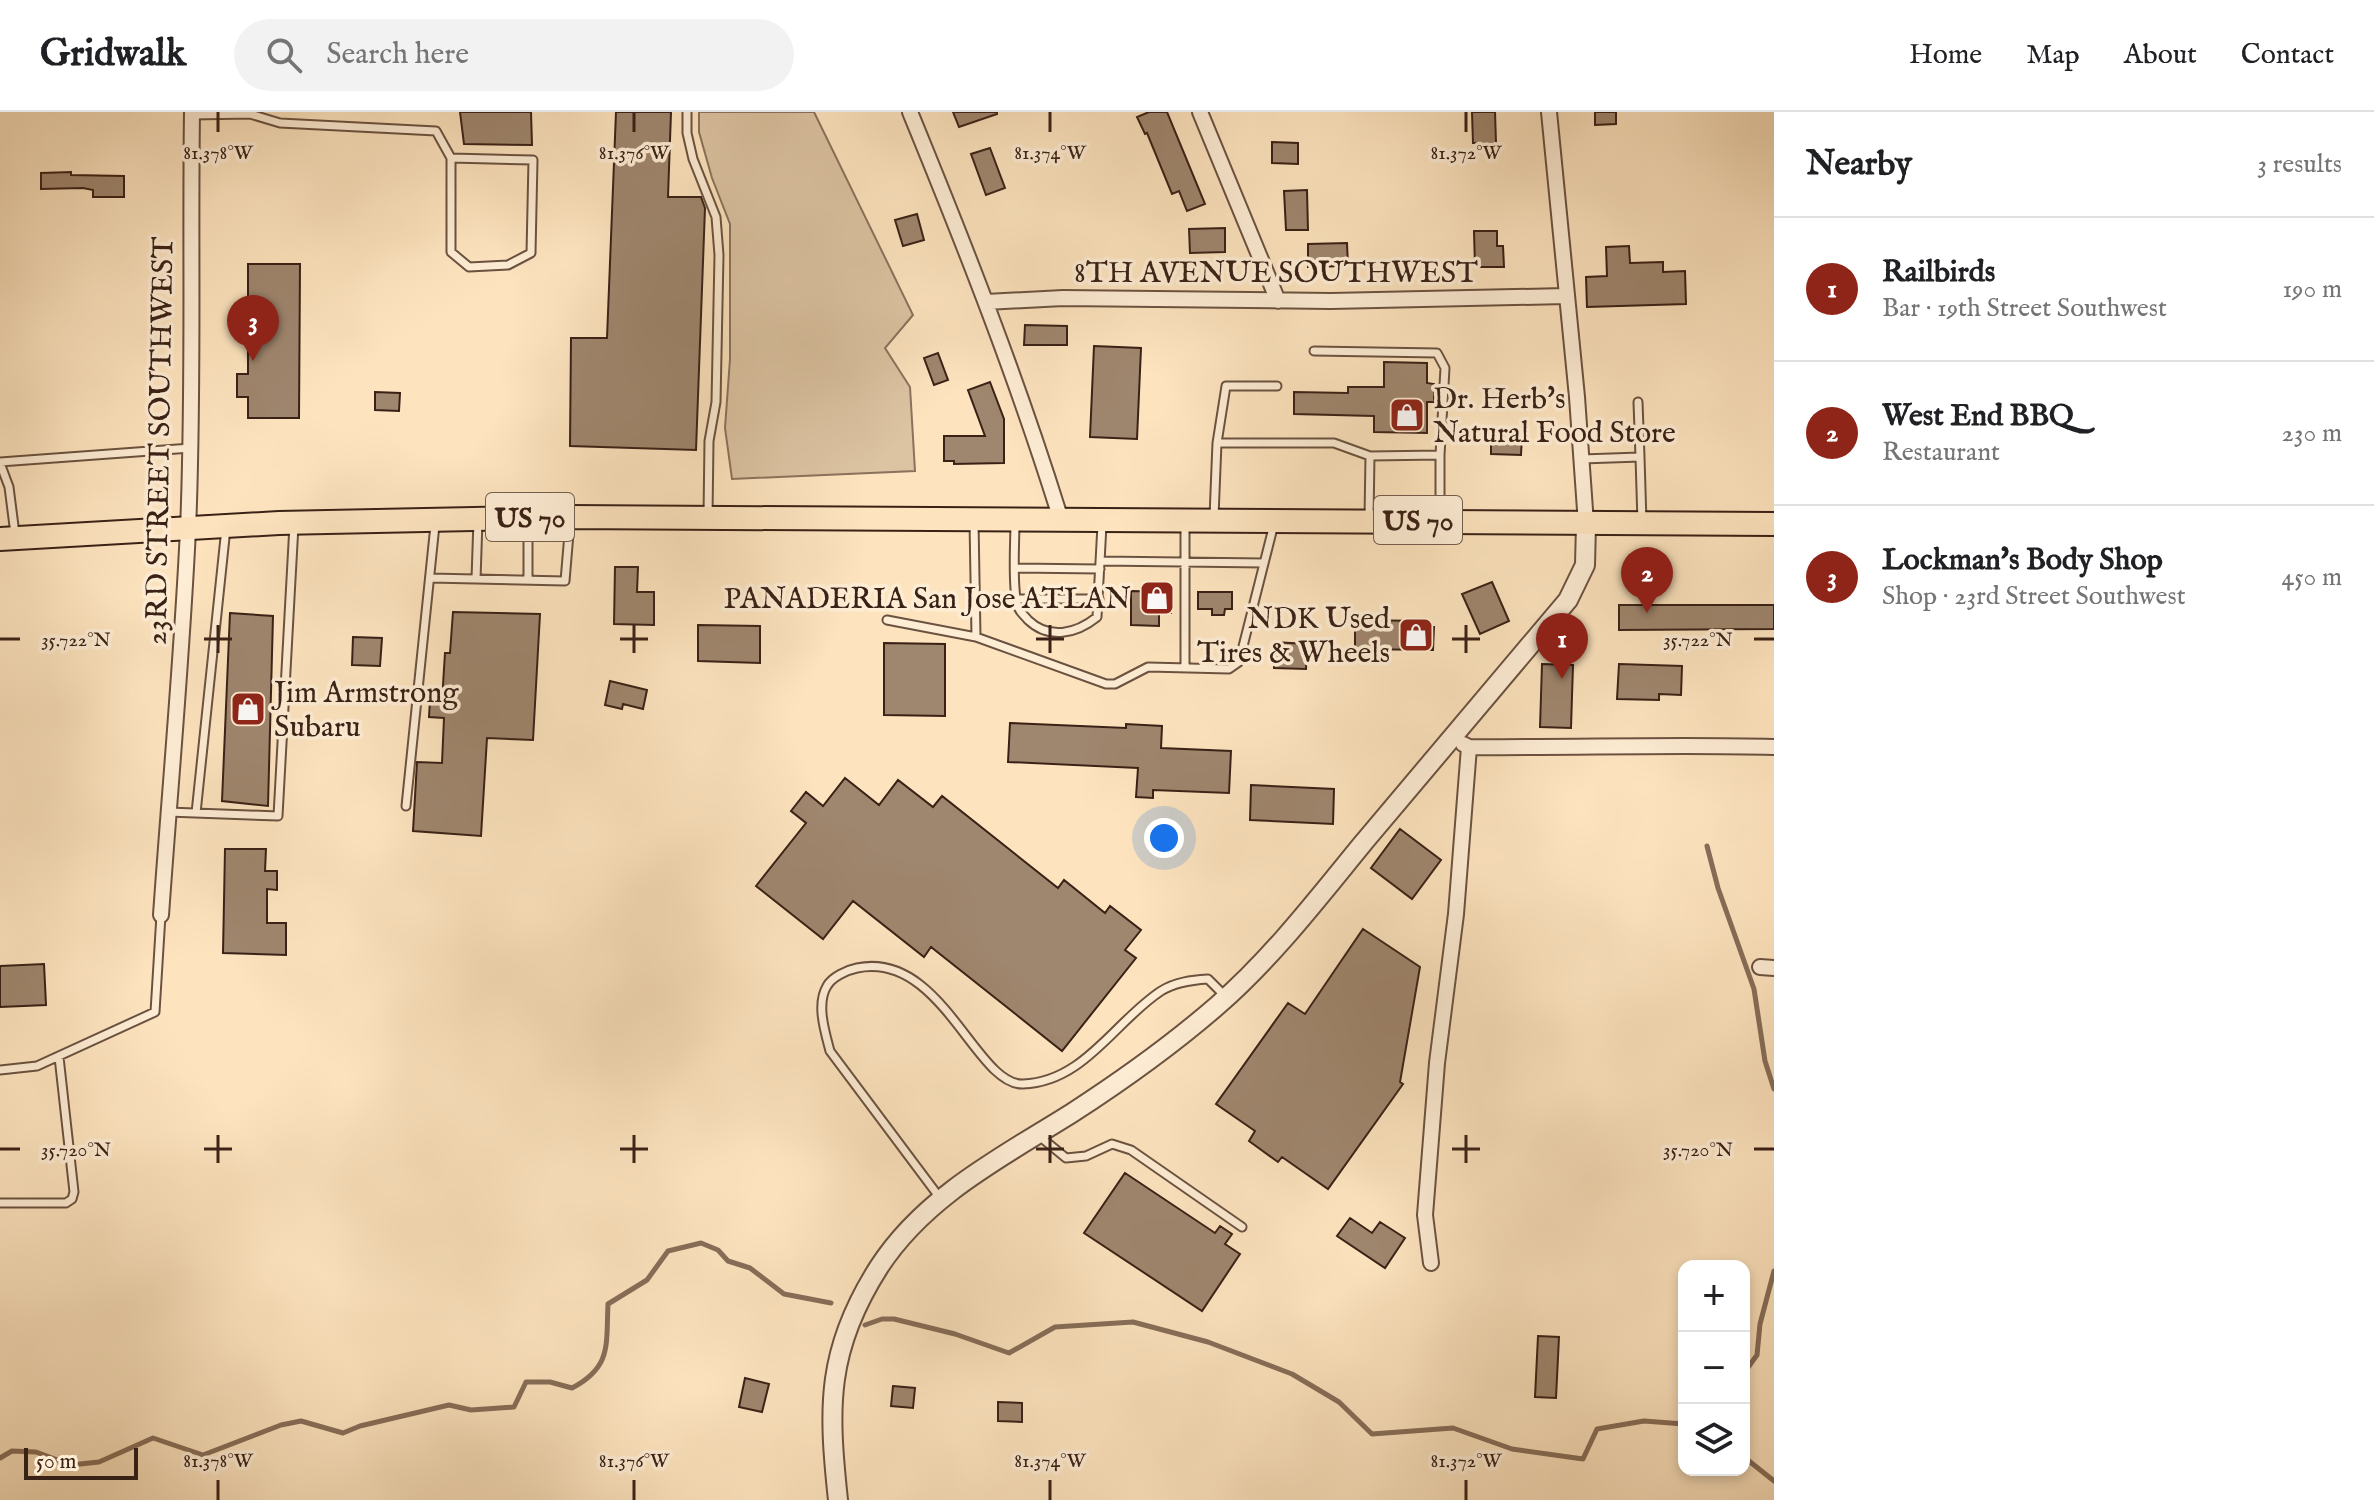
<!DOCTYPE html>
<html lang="en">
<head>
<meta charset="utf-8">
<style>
  :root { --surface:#fff; --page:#f2f2f2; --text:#202124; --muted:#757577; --line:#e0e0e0; --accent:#8f2418 }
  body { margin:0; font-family:"IM FELL English",serif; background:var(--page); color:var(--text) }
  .controls { position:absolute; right:24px; bottom:24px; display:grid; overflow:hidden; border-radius:16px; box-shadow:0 4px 12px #0003 }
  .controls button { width:72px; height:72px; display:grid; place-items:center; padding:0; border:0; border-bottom:2px solid var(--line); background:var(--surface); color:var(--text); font:40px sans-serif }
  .scale { position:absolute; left:24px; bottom:20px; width:114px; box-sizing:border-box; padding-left:8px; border:4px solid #3a2116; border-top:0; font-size:22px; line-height:28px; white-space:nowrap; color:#3a2116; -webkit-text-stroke:6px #feedd5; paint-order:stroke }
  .you { position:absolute; left:1164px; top:726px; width:28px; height:28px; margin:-20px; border:6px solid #fff; border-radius:50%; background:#1a73e8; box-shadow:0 0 0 12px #1a73e833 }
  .badge { display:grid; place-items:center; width:52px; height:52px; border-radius:50%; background:var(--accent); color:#fff; font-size:26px; font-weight:700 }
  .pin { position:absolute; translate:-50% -66px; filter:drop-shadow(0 2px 4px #0008) }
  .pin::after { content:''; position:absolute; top:42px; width:28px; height:24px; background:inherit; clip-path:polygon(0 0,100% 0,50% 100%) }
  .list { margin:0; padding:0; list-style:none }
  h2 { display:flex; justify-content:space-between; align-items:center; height:104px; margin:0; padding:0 32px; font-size:34px }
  h2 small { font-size:26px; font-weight:400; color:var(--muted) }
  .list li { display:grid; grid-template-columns:52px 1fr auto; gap:24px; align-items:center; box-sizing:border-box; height:144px; padding:0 32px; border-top:2px solid var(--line) }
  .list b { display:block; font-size:30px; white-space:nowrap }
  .list p { margin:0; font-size:26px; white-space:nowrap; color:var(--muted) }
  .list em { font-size:26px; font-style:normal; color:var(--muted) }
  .icon { flex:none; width:44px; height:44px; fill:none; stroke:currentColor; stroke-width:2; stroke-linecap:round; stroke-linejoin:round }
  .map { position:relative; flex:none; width:1774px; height:1388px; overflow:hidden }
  header { display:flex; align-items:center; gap:48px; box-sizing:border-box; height:112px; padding:0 40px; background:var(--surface); border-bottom:2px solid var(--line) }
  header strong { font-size:38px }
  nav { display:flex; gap:44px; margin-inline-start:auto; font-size:28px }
  .search { width:560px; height:72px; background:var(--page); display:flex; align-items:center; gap:20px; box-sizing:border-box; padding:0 28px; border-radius:44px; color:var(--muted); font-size:30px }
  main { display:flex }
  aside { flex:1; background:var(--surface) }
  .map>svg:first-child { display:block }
  .green { fill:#dcc3a2; stroke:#8b725c; stroke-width:2 }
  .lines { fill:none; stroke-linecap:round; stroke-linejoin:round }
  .stream { stroke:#876e59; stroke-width:5 }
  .building { fill:#9f866e; stroke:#3a2116; stroke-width:2 }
  .service-casing { stroke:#6b5240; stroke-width:11 }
  .minor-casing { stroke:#6b5240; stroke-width:18 }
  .tertiary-casing { stroke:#6b5240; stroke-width:22 }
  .primary-casing { stroke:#3a2116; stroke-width:26 }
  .service { stroke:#feedd5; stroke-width:7 }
  .minor { stroke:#feedd5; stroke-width:14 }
  .tertiary { stroke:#feedd5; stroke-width:18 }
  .primary { stroke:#fde4bf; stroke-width:22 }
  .ticks { fill:none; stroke:#3a2116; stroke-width:3 }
  .labels { text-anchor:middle; stroke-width:7; stroke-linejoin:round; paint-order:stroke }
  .shield { fill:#feedd5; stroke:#755e4f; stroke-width:2 }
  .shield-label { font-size:28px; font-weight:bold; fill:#3a2116 }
  .street-label { font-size:30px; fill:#3a2116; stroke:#feedd5 }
  .poi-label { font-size:30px; fill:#3a2116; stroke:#feedd5; text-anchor:start }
  .ticks-label { font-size:20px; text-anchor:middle; fill:#3a2116; stroke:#feedd5; stroke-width:7; stroke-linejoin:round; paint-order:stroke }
</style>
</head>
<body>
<header>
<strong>Gridwalk</strong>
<div class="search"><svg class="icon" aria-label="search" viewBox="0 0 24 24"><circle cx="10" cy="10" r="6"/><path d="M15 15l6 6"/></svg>Search here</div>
<nav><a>Home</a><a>Map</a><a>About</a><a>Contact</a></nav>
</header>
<main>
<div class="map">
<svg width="1774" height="1388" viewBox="0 0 1774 1388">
  <rect width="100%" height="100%" fill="#fde4bf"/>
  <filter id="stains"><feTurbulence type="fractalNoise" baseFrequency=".0025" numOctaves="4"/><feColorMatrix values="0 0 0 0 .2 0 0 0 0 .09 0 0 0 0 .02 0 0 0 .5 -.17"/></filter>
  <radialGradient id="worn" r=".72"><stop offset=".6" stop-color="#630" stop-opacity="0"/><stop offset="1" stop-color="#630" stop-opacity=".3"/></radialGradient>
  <path class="green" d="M699,0H814L913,203L885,236L910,275L915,359L732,367L725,316L730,247V112L712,66L699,20Z"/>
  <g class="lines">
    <path class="stream" d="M1707,734L1718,776L1754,877L1765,949L1774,977
      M865,1213L882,1207H894L955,1222L1009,1241L1055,1215L1133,1210L1208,1230L1292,1262L1339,1290L1372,1322L1453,1316L1512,1337L1583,1347L1597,1317L1644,1309L1684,1312
      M1744,1261L1757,1243L1760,1212L1774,1159
      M1744,1345L1774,1369
      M0,1346L12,1339L36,1340L71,1353L99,1350L153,1326L203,1343L281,1313L301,1309L343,1321L360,1314L449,1293L471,1298L514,1295L526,1270H550L572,1276C612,1255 606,1233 608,1192L647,1168L668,1139L701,1131L718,1138L728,1149L750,1156L784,1182L831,1191"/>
  </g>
  <path class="building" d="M460,0H531L532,33L464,32Z
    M616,0H671L668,85H701L705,96L696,338L570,334L571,226H607Z
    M953,0H997V2L959,15Z
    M1149,0H1167L1205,92L1187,99L1179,79L1172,82L1147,21L1145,22L1137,5Z
    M1472,0H1495L1496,31H1473Z
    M1595,0H1616V12L1595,13Z
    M1272,30L1298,31V52L1272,51Z
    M990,36L1005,76L986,83L971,42Z
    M71,60V63L124,64V85H93V78L83,76L41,77V61Z
    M1307,78L1308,118H1286L1284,79Z
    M917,102L924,128L903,134L895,108Z
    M1225,116V140L1190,141L1189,117Z
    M1474,119H1497V134H1503L1504,155H1475Z
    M1347,131L1348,154L1308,155V132Z
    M1629,134L1630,151L1663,150V160L1685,159L1686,192L1587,195L1586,165L1607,164L1606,135Z
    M248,152H300L299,306H248V285H237V262H248Z
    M1025,213L1067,214V233H1024Z
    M1094,234L1141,236L1137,327L1090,325Z
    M938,241L948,268L934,273L924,246Z
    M1384,250L1427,251V271L1434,272V290H1427V321L1374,320V304L1294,302V280L1348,281V275H1384Z
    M990,270L1004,307V351L954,352V349H944V324H985L968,278Z
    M375,280L400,281L399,299L375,298Z
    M1491,322L1522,323L1521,343L1491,342Z
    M615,455H638L637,480H654V513L614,512Z
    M1492,470L1509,509L1480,522L1462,482Z
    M1131,479L1172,480L1171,501L1159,500V514L1131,513Z
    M1198,480H1232V497H1225L1224,503H1212V497H1198Z
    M1619,493H1774V517L1619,518Z
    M453,500L540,502L533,628L487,626L481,724L413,719L417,650L442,651L444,606L429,605L430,588L442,589L445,541H450Z
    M230,501L273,504L268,694L222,689Z
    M1355,508L1425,509V515H1434L1433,538L1355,537Z
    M698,513L760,514V551L698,549Z
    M353,525L382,526L380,554L352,553Z
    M1274,530L1307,532L1306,557L1274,556Z
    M884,531L945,532V604L884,603Z
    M1542,552L1573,553L1571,616L1540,615Z
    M1619,552L1682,554L1681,583L1659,582V588L1617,587Z
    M610,569L647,578L643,597L623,592L622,597L605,593Z
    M1010,611L1126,616V612L1162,614L1161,636L1231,639L1229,681L1153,678V686L1136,685L1138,656L1008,650Z
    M845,666L879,693L898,668L933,695L942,684L1058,776L1064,768L1105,801L1110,794L1141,818L1125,838L1136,846L1062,939L931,835L924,845L853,789L823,827L756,774L806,711L791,699L806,680L823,694Z
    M1251,673L1334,677L1333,712L1250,708Z
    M1400,717L1441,748L1412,787L1371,756Z
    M225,737H266L265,759H277V778L267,777V811H286V843L223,841Z
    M1363,817L1420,855L1400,970L1403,972L1328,1077L1282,1045L1278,1050L1249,1029L1255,1019L1216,992L1288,891L1305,902Z
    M44,852L46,893L0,895V854Z
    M1125,1061L1215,1121L1220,1114L1232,1122L1225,1132L1240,1142L1202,1199L1084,1121Z
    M1350,1106L1372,1121L1380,1110L1405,1126L1385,1156L1337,1124Z
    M1538,1224L1559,1225L1556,1286L1535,1285Z
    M745,1266L769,1272L762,1300L739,1295Z
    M893,1274L915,1276L913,1296L891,1294Z
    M998,1290L1022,1291V1310L998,1309Z"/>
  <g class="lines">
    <defs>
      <path id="service" d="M687,0V21L693,47L716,105L719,143L716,290L709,329L708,404
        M192,3L250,2L280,11L436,19L451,46L533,48L531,141L508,153L469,155L451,140V46
        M1314,239L1437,241L1445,256L1440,343
        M1638,290L1640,345
        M1217,331L1226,274H1277
        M1370,344L1440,343V406
        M1582,347L1640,345L1642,410
        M0,350L191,336
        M0,351L9,375L15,422
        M1214,405L1217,331H1334L1370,344L1369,406
        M528,407V468
        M1015,409C1015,433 1012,470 1017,492C1018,499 1024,503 1028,508C1049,528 1076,522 1097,505L1102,413
        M1101,449L1264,451
        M1016,456L1100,457
        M430,466L565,469L570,410
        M476,467L478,408
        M1017,487H1099
        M887,508L976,525L974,409
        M976,525L1106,572H1115L1148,555L1229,557L1239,550L1274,412
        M1185,556V410
        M406,694L435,413
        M168,700L278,704L294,413
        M196,701L226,416
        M0,958L37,954L155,900L161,803
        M1038,1023L1066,1046L1086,1044L1112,1032L1131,1038L1242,1115
        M940,1086L830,939C825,920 816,892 827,874C832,865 847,858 857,856C941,838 976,974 1023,972C1084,970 1115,909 1161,879C1175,870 1192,868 1208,867L1225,884
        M0,1091H66L72,1087L74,1080L59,945"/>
      <path id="minor" d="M910,0C965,134 1018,269 1061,408
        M1200,0L1278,189
        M1549,0L1577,285L1586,412
        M986,190L1063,186L1331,189L1566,184
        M1463,632L1469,635C1571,636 1672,632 1774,635
        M161,803C170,675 182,546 188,417C194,278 190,139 192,0
        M1760,855L1774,856
        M1431,1151L1425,1103L1437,951L1456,802L1469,635"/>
      <path id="tertiary" d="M838,1388C828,1295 826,1238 879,1155C925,1084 1002,1045 1072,1001C1123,968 1172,933 1218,893C1273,845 1318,786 1364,730C1432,649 1500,568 1568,488L1585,453L1586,412"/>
      <path id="primary" d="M0,427L279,411L570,405L1774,412"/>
    </defs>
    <use href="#service" class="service-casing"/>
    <use href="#minor" class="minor-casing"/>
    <use href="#tertiary" class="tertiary-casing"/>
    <use href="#primary" class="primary-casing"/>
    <use href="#service" class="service"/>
    <use href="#minor" class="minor"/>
    <use href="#tertiary" class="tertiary"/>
    <use href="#primary" class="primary"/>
  </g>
  <path class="ticks" d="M218,0V20M634,0V20M1050,0V20M1466,0V20M218,513V541M634,513V541M1050,513V541M1466,513V541M0,527H20M204,527H232M620,527H648M1036,527H1064M1452,527H1480M1754,527H1774M218,1023V1051M634,1023V1051M1050,1023V1051M1466,1023V1051M0,1037H20M204,1037H232M620,1037H648M1036,1037H1064M1452,1037H1480M1754,1037H1774M218,1368V1388M634,1368V1388M1050,1368V1388M1466,1368V1388"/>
  <defs>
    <symbol id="shop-square" viewBox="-11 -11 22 22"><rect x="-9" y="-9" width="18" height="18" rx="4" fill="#8f2418" stroke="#feedd5"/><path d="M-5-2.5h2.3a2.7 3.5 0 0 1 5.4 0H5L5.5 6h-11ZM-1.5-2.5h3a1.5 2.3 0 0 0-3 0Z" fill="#fff"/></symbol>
  </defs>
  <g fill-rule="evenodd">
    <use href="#shop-square" x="1387" y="283" width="40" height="40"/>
    <use href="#shop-square" x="1137" y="466" width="40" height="40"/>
    <use href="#shop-square" x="1396" y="503" width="40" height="40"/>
    <use href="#shop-square" x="228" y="577" width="40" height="40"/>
  </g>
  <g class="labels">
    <g class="shield">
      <rect x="486" y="381" width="88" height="48" rx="6"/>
      <rect x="1374" y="384" width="88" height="48" rx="6"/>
    </g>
    <g class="shield-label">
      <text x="530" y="415">US 70</text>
      <text x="1418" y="418">US 70</text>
    </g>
    <g class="street-label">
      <text x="1276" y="170">8TH AVENUE SOUTHWEST</text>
      <text transform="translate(159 329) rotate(-89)" y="10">23RD STREET SOUTHWEST</text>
    </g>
    <g class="poi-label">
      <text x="1433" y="296">Dr. Herb's<tspan x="1433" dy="34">Natural Food Store</tspan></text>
      <text x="1131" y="496" text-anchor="end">PANADERIA San Jose ATLAN</text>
      <text x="1390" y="516" text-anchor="end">NDK Used<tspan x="1390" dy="34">Tires &amp; Wheels</tspan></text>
      <text x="274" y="590">Jim Armstrong<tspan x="274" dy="34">Subaru</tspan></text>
    </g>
  </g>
  <g class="ticks-label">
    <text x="218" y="47">81.378°W</text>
    <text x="634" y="47">81.376°W</text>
    <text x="1050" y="47">81.374°W</text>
    <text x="1466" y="47">81.372°W</text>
    <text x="76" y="534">35.722°N</text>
    <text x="1698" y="534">35.722°N</text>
    <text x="76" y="1044">35.720°N</text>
    <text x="1698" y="1044">35.720°N</text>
    <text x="218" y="1355">81.378°W</text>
    <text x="634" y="1355">81.376°W</text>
    <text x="1050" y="1355">81.374°W</text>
    <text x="1466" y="1355">81.372°W</text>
  </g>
  <rect width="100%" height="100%" filter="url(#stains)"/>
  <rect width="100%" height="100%" fill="url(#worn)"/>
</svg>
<div class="controls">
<button>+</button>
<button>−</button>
<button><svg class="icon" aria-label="layers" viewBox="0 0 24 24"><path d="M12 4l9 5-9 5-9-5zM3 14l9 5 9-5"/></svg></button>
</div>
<div class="scale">50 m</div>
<div class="you"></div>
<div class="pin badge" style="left:1562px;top:567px">1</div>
<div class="pin badge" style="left:1647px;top:501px">2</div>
<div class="pin badge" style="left:253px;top:249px">3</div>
</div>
<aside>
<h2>Nearby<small>3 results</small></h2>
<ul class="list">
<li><span class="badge">1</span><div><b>Railbirds</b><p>Bar · 19th Street Southwest</p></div><em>190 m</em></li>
<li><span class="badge">2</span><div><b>West End BBQ</b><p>Restaurant</p></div><em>230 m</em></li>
<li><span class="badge">3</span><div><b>Lockman's Body Shop</b><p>Shop · 23rd Street Southwest</p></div><em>450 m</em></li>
</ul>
</aside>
</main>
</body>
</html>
